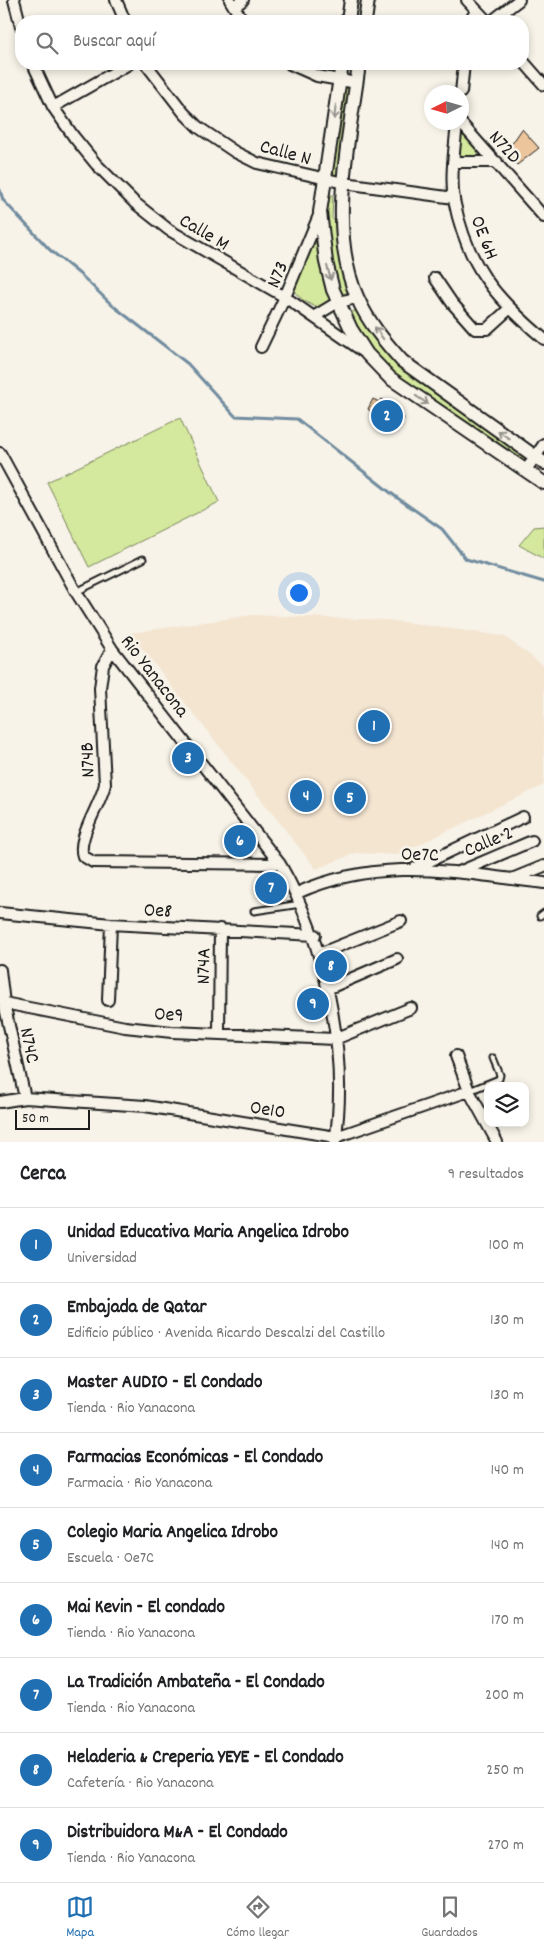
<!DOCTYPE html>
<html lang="es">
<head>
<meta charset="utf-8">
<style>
  :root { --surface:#fff; --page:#f2f2f2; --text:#202124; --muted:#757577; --line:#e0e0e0; --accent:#1f6fb2 }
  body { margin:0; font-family:Dekko,sans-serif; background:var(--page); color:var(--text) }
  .controls { position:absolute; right:15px; bottom:15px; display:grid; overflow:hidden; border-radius:10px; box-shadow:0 2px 8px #0003 }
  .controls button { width:45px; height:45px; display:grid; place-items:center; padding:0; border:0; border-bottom:1px solid var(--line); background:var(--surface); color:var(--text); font:25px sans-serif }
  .compass { position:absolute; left:424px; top:85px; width:45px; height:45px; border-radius:50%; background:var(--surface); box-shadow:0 2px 8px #0003; rotate:265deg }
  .scale { position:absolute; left:15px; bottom:12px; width:75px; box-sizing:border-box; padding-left:5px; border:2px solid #1c1c1c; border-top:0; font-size:14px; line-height:18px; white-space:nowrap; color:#1c1c1c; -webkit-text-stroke:4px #f7f3e8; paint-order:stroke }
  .you { position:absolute; left:298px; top:592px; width:18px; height:18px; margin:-12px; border:4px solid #fff; border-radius:50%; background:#1a73e8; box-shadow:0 0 0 8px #1a73e833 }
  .badge { display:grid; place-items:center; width:32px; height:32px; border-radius:50%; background:var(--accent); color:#fff; font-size:16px; font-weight:700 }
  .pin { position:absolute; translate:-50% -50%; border:2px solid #fff; box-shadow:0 1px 5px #0006 }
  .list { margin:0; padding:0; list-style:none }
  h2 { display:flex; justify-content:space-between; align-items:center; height:65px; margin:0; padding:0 20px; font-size:21px }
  h2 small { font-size:16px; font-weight:400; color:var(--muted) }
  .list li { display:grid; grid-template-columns:32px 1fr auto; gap:15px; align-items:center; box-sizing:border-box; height:75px; padding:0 20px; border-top:1px solid var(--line) }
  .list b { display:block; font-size:19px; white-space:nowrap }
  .list p { margin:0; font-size:16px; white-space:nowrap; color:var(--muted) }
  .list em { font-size:16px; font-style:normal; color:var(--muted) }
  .icon { flex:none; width:28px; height:28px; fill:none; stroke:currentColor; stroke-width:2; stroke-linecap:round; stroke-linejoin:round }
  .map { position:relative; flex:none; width:544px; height:1142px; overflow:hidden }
  .search { position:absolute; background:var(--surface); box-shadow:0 2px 8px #0003; left:15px; right:15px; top:15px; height:55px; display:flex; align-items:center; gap:12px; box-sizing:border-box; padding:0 18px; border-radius:20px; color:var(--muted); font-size:19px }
  .sheet { height:740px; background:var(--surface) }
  nav { display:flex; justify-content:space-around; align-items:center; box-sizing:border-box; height:70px; border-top:1px solid var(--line); background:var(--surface); font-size:14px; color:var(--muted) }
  nav a { display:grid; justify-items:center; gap:2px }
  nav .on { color:var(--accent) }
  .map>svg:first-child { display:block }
  .built { fill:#f4e5d1 }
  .green { fill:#d4e99d; stroke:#78825c }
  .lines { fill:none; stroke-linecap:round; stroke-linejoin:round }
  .stream { stroke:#718c9f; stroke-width:3 }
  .building { fill:#ecc59c; stroke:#1c1c1c }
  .service-casing { stroke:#1c1c1c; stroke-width:9 }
  .minor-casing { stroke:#1c1c1c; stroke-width:14 }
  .tertiary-casing { stroke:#1c1c1c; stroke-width:16 }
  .service { stroke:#f7f3e8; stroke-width:5 }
  .minor { stroke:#f7f3e8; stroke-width:10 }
  .tertiary { stroke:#f7f3e8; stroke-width:12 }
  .oneway { stroke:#94928c }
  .labels { text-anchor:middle; stroke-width:5; stroke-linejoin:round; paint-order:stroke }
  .street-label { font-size:20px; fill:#1c1c1c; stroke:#f7f3e8 }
</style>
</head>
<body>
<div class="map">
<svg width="544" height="1142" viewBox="0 0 544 1142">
  <rect width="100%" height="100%" fill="#f7f3e8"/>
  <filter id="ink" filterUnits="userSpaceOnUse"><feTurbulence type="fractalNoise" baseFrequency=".02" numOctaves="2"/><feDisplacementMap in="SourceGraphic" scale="10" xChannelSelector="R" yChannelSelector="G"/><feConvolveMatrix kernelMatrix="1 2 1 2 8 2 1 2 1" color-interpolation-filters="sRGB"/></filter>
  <g filter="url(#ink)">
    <path class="built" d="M252,615L387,620L504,636L544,666V785L397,855L356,853L316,869L130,633Z"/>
    <path class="green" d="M348,87L351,91L340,173L335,176L331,170L343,89Z
      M461,135H466L480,152L477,156H463L459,153Z
      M328,195H333L332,218L337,224L349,291L340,296C331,264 324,228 328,195Z
      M312,243H319L332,299L329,305L323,309C313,307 298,299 294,290Z
      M358,309L389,354L412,376L527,456L522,464L386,369L367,346L349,314Z
      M180,418L219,502L89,567L47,482Z
      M544,526V559L519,545L534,527Z"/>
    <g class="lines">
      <path class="stream" d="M0,190L3,200L50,250L82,276L112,305L188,364L235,416L297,419L396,497L442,529L466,559L544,582"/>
    </g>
    <path class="building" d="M522,129L539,148L517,165L507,151Z
      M373,399L379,402L382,399L387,405L391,401L398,408L396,411L404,418L397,429L393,426L390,431L385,428L378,430L375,427L377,421L370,415L371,412L368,409Z"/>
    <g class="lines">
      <defs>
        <path id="service" d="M76,592L143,559
          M254,911L301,904
          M540,916L544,913
          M469,1091L499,1079L500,1075L493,1058"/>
        <path id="minor" d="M14,0L21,27
          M116,0L125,21
          M230,0L243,21
          M467,0L487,21
          M234,7L243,0
          M470,21L476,11
          M492,21L519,0
          M523,61L544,85
          M33,64L53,107L74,137L96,164L135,203L169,230L285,297L364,352
          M146,64L184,113L198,127L235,152L257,163L344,183L454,198
          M290,64L317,76L357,83
          M461,92L464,64
          M53,107L129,64
          M457,122C455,147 450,175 454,200C467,265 495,298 544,339
          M460,122L544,217
          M453,162H497
          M435,278L452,303L475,329H487L509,309
          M315,316L338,302L357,298
          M261,347L285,297L320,213
          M0,453L76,592L112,649L280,864C325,942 349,1052 335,1142
          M526,470L544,444
          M112,649L103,666L100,688L105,784C101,804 76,839 83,856L93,862L280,864
          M415,868L523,817
          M459,872L532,841
          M512,879L544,866
          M297,893C382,855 456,873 544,883
          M0,913L111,924L315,935
          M319,954L401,921
          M0,970L4,1003L25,1098
          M327,989L397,959
          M108,1000L111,924
          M4,1003L125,1027L172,1032L335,1039L411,1008
          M219,1032L220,929
          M456,1056L469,1091L497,1142
          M0,1102L25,1098L145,1106L336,1137L469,1091"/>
        <path id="tertiary" d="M348,21L351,0
          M365,21L368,0
          M342,64L320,212L326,262L333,290L351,329L367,354L390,378L544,483
          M359,64C350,136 326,230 358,299C368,322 385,342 402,361L544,463"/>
      </defs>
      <use href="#service" class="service-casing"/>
      <use href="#minor" class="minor-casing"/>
      <use href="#tertiary" class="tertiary-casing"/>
      <use href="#service" class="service"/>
      <use href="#minor" class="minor"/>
      <use href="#tertiary" class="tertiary"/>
    </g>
    <defs><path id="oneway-shaft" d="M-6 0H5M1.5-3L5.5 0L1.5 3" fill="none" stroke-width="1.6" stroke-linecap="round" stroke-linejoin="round" transform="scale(1.25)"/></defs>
    <g class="oneway">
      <use href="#oneway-shaft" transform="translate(335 112) rotate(97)"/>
      <use href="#oneway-shaft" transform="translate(329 273) rotate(75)"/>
      <use href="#oneway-shaft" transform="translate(379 333) rotate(-125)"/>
      <use href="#oneway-shaft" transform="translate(422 400) rotate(34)"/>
      <use href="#oneway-shaft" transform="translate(504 435) rotate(-145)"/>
    </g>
  </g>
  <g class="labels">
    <g class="street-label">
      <text transform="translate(506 146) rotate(48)" y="7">N72D</text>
      <text transform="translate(286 151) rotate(15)" y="7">Calle N</text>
      <text transform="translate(205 231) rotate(30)" y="7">Calle M</text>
      <text transform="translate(486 237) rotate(69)" y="7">OE 6H</text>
      <text transform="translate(276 274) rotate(-67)" y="7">N73</text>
      <text transform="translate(156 675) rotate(52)" y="7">Rio Yanacona</text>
      <text transform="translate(86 760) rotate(-92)" y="7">N74B</text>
      <text transform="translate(488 840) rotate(-23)" y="7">Calle 2</text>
      <text transform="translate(420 853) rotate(2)" y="7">Oe7C</text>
      <text transform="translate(158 909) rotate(3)" y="7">Oe8</text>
      <text transform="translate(202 966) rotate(-89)" y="7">N74A</text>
      <text transform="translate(169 1013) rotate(4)" y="7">Oe9</text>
      <text transform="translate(31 1045) rotate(78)" y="7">N74C</text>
      <text transform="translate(268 1108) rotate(9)" y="7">Oe10</text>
    </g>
  </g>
</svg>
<div class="controls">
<button><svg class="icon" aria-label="layers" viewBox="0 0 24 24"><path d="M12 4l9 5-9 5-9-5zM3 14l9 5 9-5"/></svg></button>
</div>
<svg class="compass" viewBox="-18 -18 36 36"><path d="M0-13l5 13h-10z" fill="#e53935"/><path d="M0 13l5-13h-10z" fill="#757577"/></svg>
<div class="scale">50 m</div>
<div class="you"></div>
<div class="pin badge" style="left:374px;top:726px">1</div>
<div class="pin badge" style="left:387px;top:416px">2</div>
<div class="pin badge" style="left:188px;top:758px">3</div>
<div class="pin badge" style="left:306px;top:796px">4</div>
<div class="pin badge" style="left:350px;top:798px">5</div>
<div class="pin badge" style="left:240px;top:841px">6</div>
<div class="pin badge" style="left:271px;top:888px">7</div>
<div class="pin badge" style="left:331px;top:966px">8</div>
<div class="pin badge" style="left:313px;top:1004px">9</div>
<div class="search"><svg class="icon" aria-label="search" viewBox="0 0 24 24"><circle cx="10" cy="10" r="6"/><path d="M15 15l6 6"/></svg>Buscar aquí</div>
</div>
<section class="sheet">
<h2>Cerca<small>9 resultados</small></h2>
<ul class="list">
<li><span class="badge">1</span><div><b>Unidad Educativa Maria Angelica Idrobo</b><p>Universidad</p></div><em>100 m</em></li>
<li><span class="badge">2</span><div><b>Embajada de Qatar</b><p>Edificio público · Avenida Ricardo Descalzi del Castillo</p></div><em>130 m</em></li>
<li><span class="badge">3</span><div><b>Master AUDIO - El Condado</b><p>Tienda · Rio Yanacona</p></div><em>130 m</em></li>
<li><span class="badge">4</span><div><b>Farmacias Económicas - El Condado</b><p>Farmacia · Rio Yanacona</p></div><em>140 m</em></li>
<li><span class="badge">5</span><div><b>Colegio Maria Angelica Idrobo</b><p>Escuela · Oe7C</p></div><em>140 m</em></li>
<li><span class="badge">6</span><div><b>Mai Kevin - El condado</b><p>Tienda · Rio Yanacona</p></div><em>170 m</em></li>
<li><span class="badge">7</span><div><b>La Tradición Ambateña - El Condado</b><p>Tienda · Rio Yanacona</p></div><em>200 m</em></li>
<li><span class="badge">8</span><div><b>Heladeria &amp; Creperia YEYE - El Condado</b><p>Cafetería · Rio Yanacona</p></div><em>250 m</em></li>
<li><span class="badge">9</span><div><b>Distribuidora M&amp;A - El Condado</b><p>Tienda · Rio Yanacona</p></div><em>270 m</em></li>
</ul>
</section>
<nav>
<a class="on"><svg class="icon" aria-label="map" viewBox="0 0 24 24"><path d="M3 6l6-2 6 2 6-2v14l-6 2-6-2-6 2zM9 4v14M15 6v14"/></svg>Mapa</a>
<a><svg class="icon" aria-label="directions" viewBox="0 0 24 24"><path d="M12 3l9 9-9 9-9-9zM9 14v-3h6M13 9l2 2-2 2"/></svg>Cómo llegar</a>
<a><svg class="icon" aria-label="saved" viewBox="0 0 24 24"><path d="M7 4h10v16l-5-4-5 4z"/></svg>Guardados</a>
</nav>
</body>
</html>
